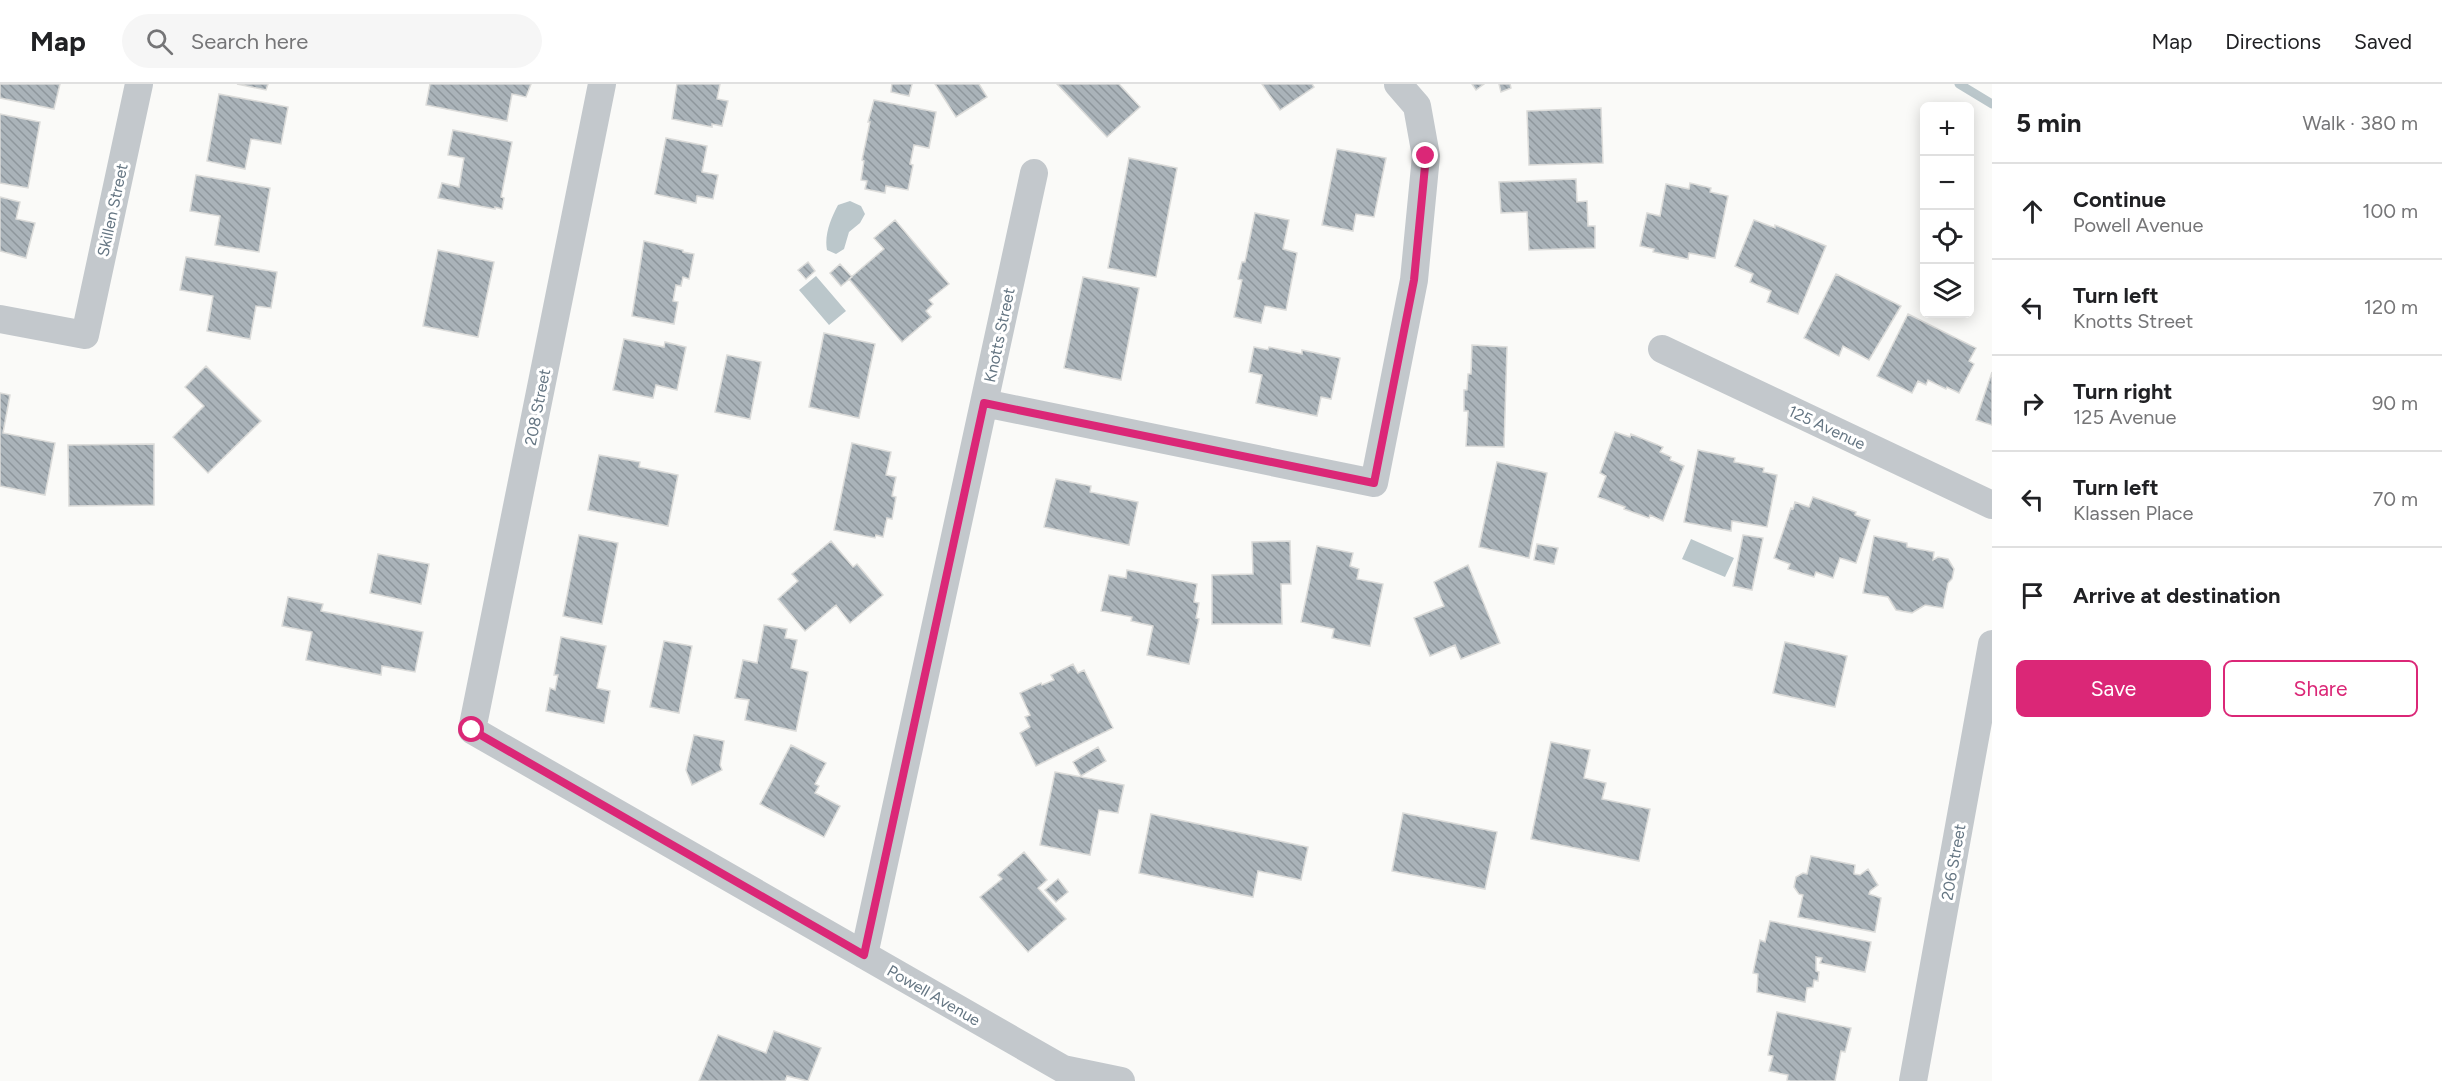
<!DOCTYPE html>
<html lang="en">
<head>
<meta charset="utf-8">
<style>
  :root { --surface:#fff; --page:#f6f6f6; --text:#202124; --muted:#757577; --line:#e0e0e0; --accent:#db2777 }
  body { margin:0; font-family:Figtree,sans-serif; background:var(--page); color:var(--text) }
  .controls { position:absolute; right:18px; top:18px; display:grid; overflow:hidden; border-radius:9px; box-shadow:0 3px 15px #0003 }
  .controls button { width:54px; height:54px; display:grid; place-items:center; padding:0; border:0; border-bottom:2px solid var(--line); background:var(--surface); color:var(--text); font:30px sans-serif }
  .stop { position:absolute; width:18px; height:18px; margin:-14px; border:4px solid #db2777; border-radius:50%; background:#fff }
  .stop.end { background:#db2777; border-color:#fff; box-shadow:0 2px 6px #0008 }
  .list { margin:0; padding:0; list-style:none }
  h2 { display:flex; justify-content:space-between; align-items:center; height:78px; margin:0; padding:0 24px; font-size:26px }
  h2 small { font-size:20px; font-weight:400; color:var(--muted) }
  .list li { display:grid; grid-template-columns:39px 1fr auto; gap:18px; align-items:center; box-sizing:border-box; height:96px; padding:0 24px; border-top:2px solid var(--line) }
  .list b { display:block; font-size:22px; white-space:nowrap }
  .list p { margin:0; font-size:20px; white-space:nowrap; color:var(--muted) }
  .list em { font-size:20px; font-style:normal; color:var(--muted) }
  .actions { display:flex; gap:12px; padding:18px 24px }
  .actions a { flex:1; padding:14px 0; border:2px solid var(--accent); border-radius:9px; text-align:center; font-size:21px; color:var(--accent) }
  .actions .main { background:var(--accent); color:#fff }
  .icon { flex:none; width:33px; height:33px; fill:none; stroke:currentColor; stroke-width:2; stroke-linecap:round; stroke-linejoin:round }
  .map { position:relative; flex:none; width:1992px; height:997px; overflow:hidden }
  header { display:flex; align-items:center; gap:36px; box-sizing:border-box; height:84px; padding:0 30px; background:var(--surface); border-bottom:2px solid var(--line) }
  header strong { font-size:28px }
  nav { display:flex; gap:33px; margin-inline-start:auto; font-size:21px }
  .search { width:420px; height:54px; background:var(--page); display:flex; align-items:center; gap:15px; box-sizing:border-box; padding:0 21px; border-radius:33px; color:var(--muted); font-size:22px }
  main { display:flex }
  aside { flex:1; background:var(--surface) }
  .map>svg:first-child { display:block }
  .water { fill:#bbc7cb }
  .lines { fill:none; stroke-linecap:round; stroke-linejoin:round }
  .stream { stroke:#bbc7cb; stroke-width:9 }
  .building { fill:url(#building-back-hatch); stroke:#dcdcda; stroke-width:1.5 }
  .street { stroke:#c3c8cc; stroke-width:28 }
  .route { stroke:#db2777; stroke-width:8 }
  .labels { text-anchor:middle; stroke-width:6; stroke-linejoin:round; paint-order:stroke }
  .street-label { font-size:16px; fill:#657683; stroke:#fff }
</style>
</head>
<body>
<header>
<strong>Map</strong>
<div class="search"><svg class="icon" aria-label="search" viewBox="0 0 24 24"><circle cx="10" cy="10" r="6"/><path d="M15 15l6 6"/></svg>Search here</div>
<nav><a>Map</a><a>Directions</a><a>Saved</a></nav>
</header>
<main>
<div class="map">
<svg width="1992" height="997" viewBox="0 0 1992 997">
  <defs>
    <pattern id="building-back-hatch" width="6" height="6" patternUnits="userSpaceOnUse" patternTransform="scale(1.5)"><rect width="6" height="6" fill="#aab3b9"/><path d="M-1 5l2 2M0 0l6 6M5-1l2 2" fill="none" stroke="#8e969c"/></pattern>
  </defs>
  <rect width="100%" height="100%" fill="#fafaf8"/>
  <path class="water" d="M850,117L861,122L865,130L860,139L849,148L844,165L836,170L827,166C824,151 831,134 838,121Z
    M816,192L846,227L829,241L799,206Z
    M1691,455L1734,474L1725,493L1682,475Z"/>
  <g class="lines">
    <path class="stream" d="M1959,0L1992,20"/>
  </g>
  <path class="building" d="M0,0H60L54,25L0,14Z
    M237,0H268L266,6Z
    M430,0H531L526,13L512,10L507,37L426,21Z
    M677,0H720L717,15L728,17L722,42L712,40V43L672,35Z
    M892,0H912L909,12L891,8Z
    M935,0H979L987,13L956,33Z
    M1057,0H1119L1140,23L1107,53Z
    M1262,0H1312L1314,3L1280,26Z
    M1472,0H1484L1476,6Z
    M1499,0H1510L1511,4L1501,8Z
    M219,10L288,23L281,60L251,55L245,85L207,77Z
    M874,16L936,28L929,64L914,61L910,80L913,81L908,106L886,102L885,109L865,105L867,97L861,96L864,77L862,76L870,38H868Z
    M1601,24L1603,79L1529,81L1527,27Z
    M0,30L40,38L28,104L0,99Z
    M453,46L512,58L501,113L504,114L502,125L495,123V125L438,114L442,99L459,103L464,74L448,71Z
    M666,54L707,62L702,88L718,91L713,115L697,112L696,119L655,110Z
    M1337,65L1386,74L1374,133L1356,130L1353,147L1322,141Z
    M1129,74L1177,84L1156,193L1108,184Z
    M196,91L270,104L259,168L215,161L220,132L190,127Z
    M1576,95L1577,118L1587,117L1588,142H1595V164L1529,166L1527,128L1501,129L1499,98Z
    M1690,99L1711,104L1710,108L1728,112L1715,174L1689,169L1688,175L1653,168L1654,165L1640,162L1647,129L1660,132L1666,100L1689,105Z
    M0,113L20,118L16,135L35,139L26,174L0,167Z
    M1255,129L1289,136L1283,165L1297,169L1286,226L1265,222L1261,239L1234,233L1242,196L1238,195L1242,178H1245Z
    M895,136L949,200L929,216L933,220L926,227L931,233L902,258L849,195L884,165L874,154Z
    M1754,136L1775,144V141L1826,162L1798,230L1767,218L1771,207L1750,198L1753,190L1735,182Z
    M644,157L683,166V168L694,170L689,195L683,193L681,202L676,201L673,217L678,218L674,240L632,232Z
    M438,166L494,178L478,253L423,242Z
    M186,173L277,188L271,224L256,222L250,255L207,247L213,212L180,206Z
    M808,178L815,187L806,195L798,186Z
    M840,180L852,193L841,202L830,189Z
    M1836,190L1901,222L1869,276L1843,262L1839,272L1804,254Z
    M1083,193L1139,204L1121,296L1064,284Z
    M1908,230L1976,264L1969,277L1974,280L1959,309L1947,303L1946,305L1928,296L1926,301L1918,297L1912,309L1877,292Z
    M824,249L875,260L859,334L809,323Z
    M624,255L664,263L665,258L686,263L677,306L656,301L653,314L613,306Z
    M1472,261L1507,263L1504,363L1466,362L1468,327H1464V306H1467L1468,290H1471Z
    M1254,263L1268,266L1269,263L1302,270V266L1340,274L1331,315L1321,313L1317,332L1256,319L1262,291L1249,288Z
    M727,271L761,278L750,335L715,328Z
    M206,282L261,337L208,389L173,353L204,322L185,303Z
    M1992,288V341L1976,336Z
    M0,309L10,311L3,349L55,359L45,411L0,402Z
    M1615,348L1630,353L1631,350L1663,363L1660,368L1671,373L1670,376L1684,382L1663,437L1650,431L1649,434L1624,425L1625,423L1598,413L1606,392L1600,389Z
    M852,359L891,368L886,391L896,393L892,412L896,413L892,435L887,434L883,453L876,451L875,454L834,446Z
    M154,360V421L69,422L68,361Z
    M1698,366L1735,374L1734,378L1764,384L1763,388L1777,391L1767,443L1732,437L1731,447L1684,438Z
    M599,371L640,378L639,383L678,391L668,442L588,426Z
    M1497,378L1547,389L1529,474L1479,463Z
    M1056,395L1091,402L1090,408L1138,418L1129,461L1044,443Z
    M1813,413L1856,428L1855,431L1870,436L1856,479L1840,474L1833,494L1816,488L1814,493L1788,485L1790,480L1774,474L1791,424L1793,425L1795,418L1809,423Z
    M579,451L618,459L602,540L563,532Z
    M1743,451L1763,454L1752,506L1733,502Z
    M1874,452L1907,459V463L1934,468L1933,476L1938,473L1948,475L1954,485L1952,495L1948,499L1943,524L1925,521L1912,529L1896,526L1888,513L1863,509Z
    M831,457L853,483L857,480L883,511L850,539L836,521L805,547L778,515L798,497L792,490Z
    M1290,457L1291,500H1281L1282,540H1212V491L1253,490L1252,458Z
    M1537,460L1558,464L1554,480L1534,476Z
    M1317,462L1353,469L1350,482L1359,485L1357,495L1383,500L1370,562L1332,554L1334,545L1301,538Z
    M378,470L429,480L421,520L370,509Z
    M1468,481L1500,559L1461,575L1455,561L1430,572L1414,534L1444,522L1434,498Z
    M1127,486L1197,500L1194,518L1199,519L1196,534L1199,535L1189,580L1147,571L1153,542L1131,537L1132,533L1101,527L1109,491L1126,494Z
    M288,513L323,520L321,527L423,548L415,588L382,582L381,591L306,576L312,548L282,542Z
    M764,541L787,545L785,554L797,556L791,584L808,588L796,647L745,636L749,616L735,614L743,576L757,579Z
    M561,553L606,562L597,604L610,607L604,639L546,627L550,604L555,606L558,591H554Z
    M664,557L692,562L679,629L650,623Z
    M1785,558L1847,572L1835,623L1773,609Z
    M1073,580L1078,589L1084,586L1113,644L1036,682L1020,649L1030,643L1025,633L1030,631L1020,609L1041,599L1042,601L1054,596L1051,591Z
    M694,651L724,657L720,681L722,686L692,701L686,686Z
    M1551,658L1590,666L1584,694L1606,699L1602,715L1650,725L1639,777L1531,755Z
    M791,661L826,679L815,700L819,702L815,709L840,722L824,753L760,720Z
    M1098,663L1106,677L1081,692L1073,678Z
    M1055,688L1124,701L1118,729L1099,726L1090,771L1040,761Z
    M1403,729L1497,748L1485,805L1392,787Z
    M1151,730L1308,763L1301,796L1258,787L1253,813L1139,789Z
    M1024,768L1047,796L1038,804L1066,835L1028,868L980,813L1002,795L998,791Z
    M1811,772L1855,781L1854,790L1860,791L1868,785L1878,801L1870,807L1869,810L1881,814L1875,848L1798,833L1803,811L1799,810L1794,803L1796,793L1803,789L1807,790Z
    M1058,795L1068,808L1056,818L1045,806Z
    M1770,837L1871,858L1865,888L1820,879L1822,874L1816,873V887L1819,888L1818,897L1814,896L1813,903L1807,904L1805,918L1757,908L1758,890L1753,889L1760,856L1765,858Z
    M1777,928L1851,944L1845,968L1841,967L1835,997H1790L1787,996L1788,991L1769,987L1773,972L1768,971Z
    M774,947L821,964L808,997L787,992L785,997H699L718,951L766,969Z"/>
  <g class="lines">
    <path class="street" d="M602,0L472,646L1063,985L1121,997
      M0,235L85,251L139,0
      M1662,265L1992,421
      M984,319L1374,399L1414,196L1426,72L1417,22L1398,0
      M864,871L1034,89
      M1913,997L1992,560"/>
  </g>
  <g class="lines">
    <path class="route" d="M472,646L864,871L984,319L1374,399L1414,196L1426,72"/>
  </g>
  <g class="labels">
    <g class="street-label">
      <text transform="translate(112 126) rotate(-78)" y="6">Skillen Street</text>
      <text transform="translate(999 251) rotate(-78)" y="6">Knotts Street</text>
      <text transform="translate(537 323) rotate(-79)" y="6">208 Street</text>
      <text transform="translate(1827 343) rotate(25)" y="6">125 Avenue</text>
      <text transform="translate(1953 778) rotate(-80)" y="6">206 Street</text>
      <text transform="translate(934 911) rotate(30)" y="6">Powell Avenue</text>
    </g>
  </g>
</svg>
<div class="controls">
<button>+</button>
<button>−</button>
<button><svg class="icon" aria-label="locate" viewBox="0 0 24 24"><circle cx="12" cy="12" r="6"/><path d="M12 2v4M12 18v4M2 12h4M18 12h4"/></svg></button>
<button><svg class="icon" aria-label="layers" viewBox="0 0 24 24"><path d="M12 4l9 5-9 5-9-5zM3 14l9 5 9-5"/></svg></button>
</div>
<div class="stop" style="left:472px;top:646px"></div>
<div class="stop end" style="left:1426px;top:72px"></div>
</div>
<aside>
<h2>5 min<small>Walk · 380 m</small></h2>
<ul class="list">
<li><svg class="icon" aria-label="ahead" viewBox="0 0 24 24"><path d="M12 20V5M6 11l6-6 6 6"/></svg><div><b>Continue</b><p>Powell Avenue</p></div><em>100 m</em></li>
<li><svg class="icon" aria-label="left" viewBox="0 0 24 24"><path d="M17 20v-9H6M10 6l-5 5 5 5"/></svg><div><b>Turn left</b><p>Knotts Street</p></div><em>120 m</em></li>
<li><svg class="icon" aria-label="right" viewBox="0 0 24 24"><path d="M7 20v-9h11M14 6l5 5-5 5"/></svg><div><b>Turn right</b><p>125 Avenue</p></div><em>90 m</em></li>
<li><svg class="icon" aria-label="left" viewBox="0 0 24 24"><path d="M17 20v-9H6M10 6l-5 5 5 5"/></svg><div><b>Turn left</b><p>Klassen Place</p></div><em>70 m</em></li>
<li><svg class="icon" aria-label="arrive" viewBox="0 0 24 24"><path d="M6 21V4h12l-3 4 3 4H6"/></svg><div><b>Arrive at destination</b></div></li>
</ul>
<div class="actions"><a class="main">Save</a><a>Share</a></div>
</aside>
</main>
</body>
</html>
